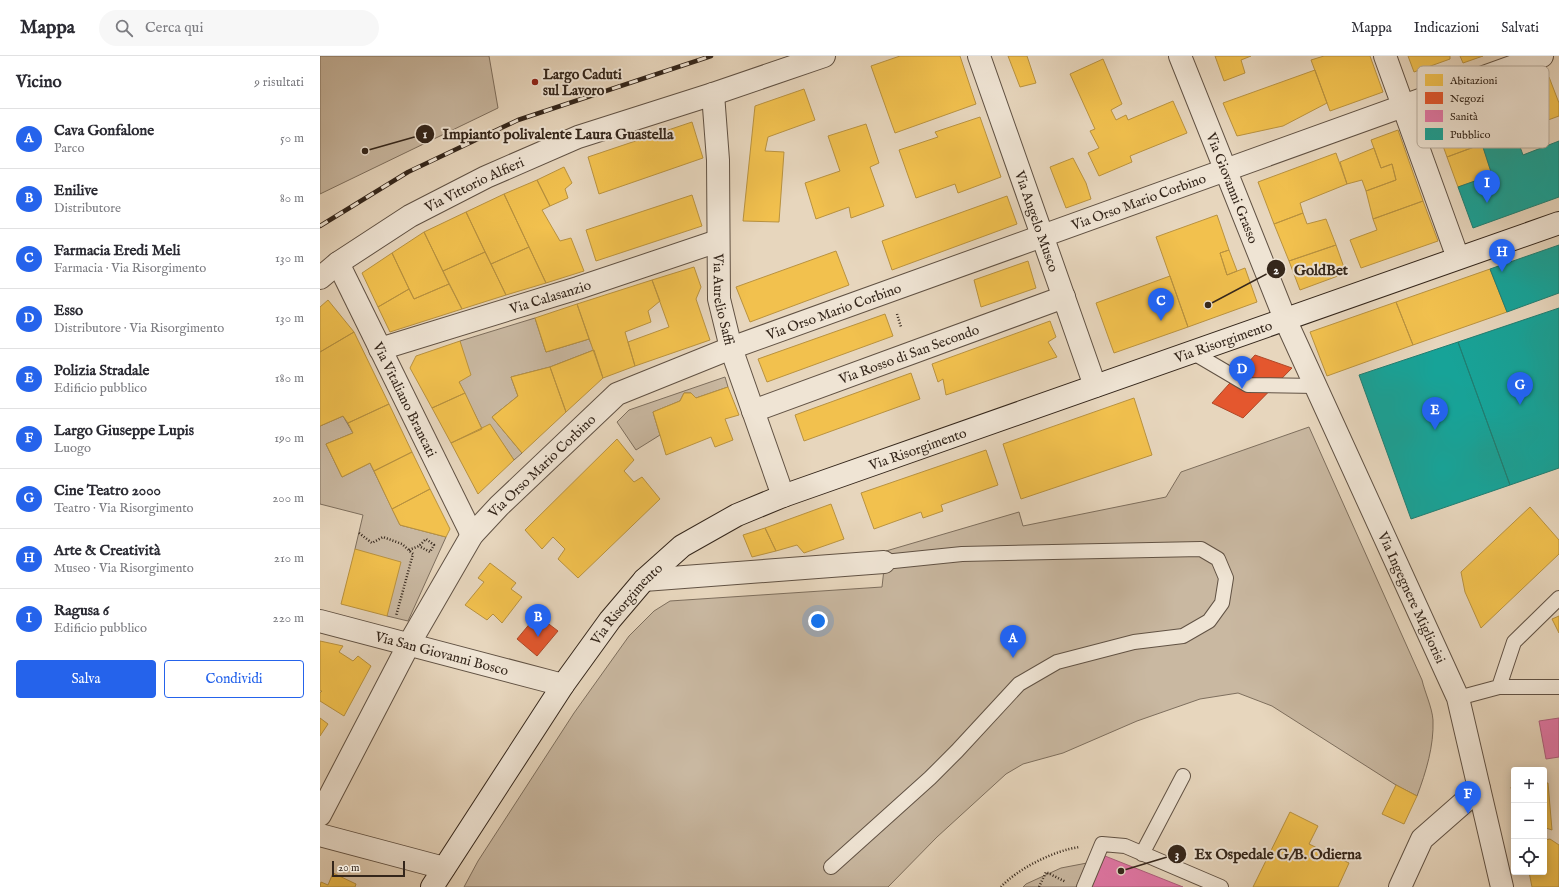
<!DOCTYPE html>
<html lang="it">
<head>
<meta charset="utf-8">
<style>
  :root { --surface:#fff; --page:#f7f7f7; --text:#2b2b33; --muted:#7c7c81; --line:#e1e1e2; --accent:#2563eb }
  body { margin:0; font-family:"IM FELL English",serif; background:var(--page); color:var(--text) }
  .controls { position:absolute; right:12px; bottom:12px; display:grid; overflow:hidden; border-radius:4px; box-shadow:0 2px 10px #0003 }
  .controls button { width:36px; height:36px; display:grid; place-items:center; padding:0; border:0; border-bottom:1px solid var(--line); background:var(--surface); color:var(--text); font:20px sans-serif }
  .scale { position:absolute; left:12px; bottom:10px; width:73px; box-sizing:border-box; padding-left:4px; border:2px solid #34261b; border-top:0; font-size:11px; line-height:14px; white-space:nowrap; color:#34261b; -webkit-text-stroke:3px #efe4d4; paint-order:stroke }
  .you { position:absolute; left:498px; top:565px; width:14px; height:14px; margin:-10px; border:3px solid #fff; border-radius:50%; background:#1a73e8; box-shadow:0 0 0 6px #1a73e833 }
  .badge { display:grid; place-items:center; width:26px; height:26px; border-radius:50%; background:var(--accent); color:#fff; font-size:13px; font-weight:700 }
  .pin { position:absolute; translate:-50% -33px; filter:drop-shadow(0 1px 2px #0008) }
  .pin::after { content:''; position:absolute; top:21px; width:14px; height:12px; background:inherit; clip-path:polygon(0 0,100% 0,50% 100%) }
  .list { margin:0; padding:0; list-style:none }
  h2 { display:flex; justify-content:space-between; align-items:center; height:52px; margin:0; padding:0 16px; font-size:17px }
  h2 small { font-size:13px; font-weight:400; color:var(--muted) }
  .list li { display:grid; grid-template-columns:26px 1fr auto; gap:12px; align-items:center; box-sizing:border-box; height:60px; padding:0 16px; border-top:1px solid var(--line) }
  .list b { display:block; font-size:15px; white-space:nowrap }
  .list p { margin:0; font-size:13px; white-space:nowrap; color:var(--muted) }
  .list em { font-size:13px; font-style:normal; color:var(--muted) }
  .actions { display:flex; gap:8px; padding:12px 16px }
  .actions a { flex:1; padding:9px 0; border:1px solid var(--accent); border-radius:4px; text-align:center; font-size:14px; color:var(--accent) }
  .actions .main { background:var(--accent); color:#fff }
  .icon { flex:none; width:22px; height:22px; fill:none; stroke:currentColor; stroke-width:2; stroke-linecap:round; stroke-linejoin:round }
  .map { position:relative; flex:none; width:1239px; height:831px; overflow:hidden }
  header { display:flex; align-items:center; gap:24px; box-sizing:border-box; height:56px; padding:0 20px; background:var(--surface); border-bottom:1px solid var(--line) }
  header strong { font-size:19px }
  nav { display:flex; gap:22px; margin-inline-start:auto; font-size:14px }
  .search { width:280px; height:36px; background:var(--page); display:flex; align-items:center; gap:10px; box-sizing:border-box; padding:0 14px; border-radius:22px; color:var(--muted); font-size:15px }
  main { display:flex }
  aside { flex:1; background:var(--surface) }
  .map>svg:first-child { display:block }
  .green { fill:#c9b8a1; stroke:#7e6f5e }
  .homes { fill:#f2c14e; stroke:#b9923f }
  .shops { fill:#e4572e; stroke:#af4828 }
  .health { fill:#e377a8; stroke:#ae5f7e }
  .public { fill:#17a398; stroke:#207e72 }
  .lines { fill:none; stroke-linecap:round; stroke-linejoin:round }
  .service-casing { stroke:#615244; stroke-width:16 }
  .minor-casing { stroke:#615244; stroke-width:24 }
  .tertiary-casing { stroke:#615244; stroke-width:24 }
  .secondary-casing { stroke:#34261b; stroke-width:24 }
  .path { stroke:#34261b; stroke-width:2.5; stroke-dasharray:1 2; stroke-linecap:butt }
  .service { stroke:#efe4d4; stroke-width:14 }
  .minor { stroke:#efe4d4; stroke-width:22 }
  .tertiary { stroke:#efe4d4; stroke-width:22 }
  .secondary { stroke:#efe4d4; stroke-width:22 }
  .rail-casing { stroke:#34261b; stroke-width:4.5 }
  .rail { stroke:#efe4d4; stroke-width:3; stroke-dasharray:9; stroke-linecap:butt }
  .poi-dot { fill:#8f2418; stroke:#efe4d4; stroke-width:1.5 }
  .labels { text-anchor:middle; stroke-width:4; stroke-linejoin:round; paint-order:stroke }
  .poi-label { font-size:14px; font-weight:bold; fill:#34261b; stroke:#efe4d4; text-anchor:start }
  .street-label { font-size:14px; fill:#34261b; stroke:#efe4d4 }
  .key { fill:#efe4d4; stroke:#b7ab9c; stroke-width:1 }
  .key-label { font-size:11px; fill:#34261b }
  .leader { fill:none; stroke:#34261b; stroke-width:1.5 }
  .callout-dot { fill:#34261b; stroke:#efe4d4; stroke-width:1.5 }
  .mark-label { font-size:12px; text-anchor:middle; font-weight:bold; fill:#fff }
  .callout-label { font-size:15px; text-anchor:middle; font-weight:bold; fill:#34261b; stroke:#efe4d4; stroke-width:4; stroke-linejoin:round; paint-order:stroke }
</style>
</head>
<body>
<header>
<strong>Mappa</strong>
<div class="search"><svg class="icon" aria-label="search" viewBox="0 0 24 24"><circle cx="10" cy="10" r="6"/><path d="M15 15l6 6"/></svg>Cerca qui</div>
<nav><a>Mappa</a><a>Indicazioni</a><a>Salvati</a></nav>
</header>
<main>
<aside>
<h2>Vicino<small>9 risultati</small></h2>
<ul class="list">
<li><span class="badge">A</span><div><b>Cava Gonfalone</b><p>Parco</p></div><em>50 m</em></li>
<li><span class="badge">B</span><div><b>Enilive</b><p>Distributore</p></div><em>80 m</em></li>
<li><span class="badge">C</span><div><b>Farmacia Eredi Meli</b><p>Farmacia · Via Risorgimento</p></div><em>130 m</em></li>
<li><span class="badge">D</span><div><b>Esso</b><p>Distributore · Via Risorgimento</p></div><em>130 m</em></li>
<li><span class="badge">E</span><div><b>Polizia Stradale</b><p>Edificio pubblico</p></div><em>180 m</em></li>
<li><span class="badge">F</span><div><b>Largo Giuseppe Lupis</b><p>Luogo</p></div><em>190 m</em></li>
<li><span class="badge">G</span><div><b>Cine Teatro 2000</b><p>Teatro · Via Risorgimento</p></div><em>200 m</em></li>
<li><span class="badge">H</span><div><b>Arte &amp; Creatività</b><p>Museo · Via Risorgimento</p></div><em>210 m</em></li>
<li><span class="badge">I</span><div><b>Ragusa 6</b><p>Edificio pubblico</p></div><em>220 m</em></li>
</ul>
<div class="actions"><a class="main">Salva</a><a>Condividi</a></div>
</aside>
<div class="map">
<svg width="1239" height="831" viewBox="0 0 1239 831">
  <rect width="100%" height="100%" fill="#e7d6bd"/>
  <filter id="stains"><feTurbulence type="fractalNoise" baseFrequency=".005" numOctaves="4"/><feColorMatrix values="0 0 0 0 .2 0 0 0 0 .09 0 0 0 0 .02 0 0 0 .5 -.17"/></filter>
  <radialGradient id="worn" r=".72"><stop offset=".6" stop-color="#630" stop-opacity="0"/><stop offset="1" stop-color="#630" stop-opacity=".3"/></radialGradient>
  <path class="green" d="M0,0H169L178,52L0,138Z
    M215,262L226,296L269,283L274,294L230,311L191,321L198,340L172,361L202,397L194,404L170,369L162,373L139,326L140,285Z
    M405,321L408,331L376,342L371,337H364L360,345L333,356L340,379L316,394L297,366L309,354Z
    M23,360L33,377L6,388L22,421L50,407L80,469L126,481L88,565L67,560L35,493L43,459L0,448V370Z
    M989,371L1102,624C1105,637 1112,651 1113,664C1114,690 1106,716 1097,740L1076,729L952,650L918,637L880,643L817,665L743,697L703,708L686,718L617,781L568,831H144L158,805L254,657L309,580L334,555L350,545L562,531L566,495L699,456L703,470L846,441L861,416Z
    M767,807L756,831H703L706,828L741,812Z"/>
  <path class="homes" d="M580,0H640L656,48L575,77L551,10Z
    M688,0H707L716,27L700,31Z
    M895,0H931L921,4L925,17L904,25Z
    M1004,0H1050L1063,36L1010,55L991,4Z
    M1088,0H1130V3L1094,16Z
    M1140,0H1163L1143,7Z
    M783,3L802,48L791,54L796,64L806,59L808,64L853,45L867,77L810,100L812,106L779,120L768,97L779,92L770,75L775,73L750,18Z
    M995,14L1007,47L963,70L917,80L903,47Z
    M1229,21L1239,47V60L1127,101L1113,62Z
    M484,33L495,64L448,81L445,95L464,96L459,166L423,165L435,50Z
    M660,61L681,121L638,137L635,128L596,142L579,94L618,81L615,76Z
    M372,66L383,102L279,138L268,101Z
    M546,68L559,107L550,111L564,150L531,162L529,151L496,163L485,127L520,115L508,80Z
    M1078,74L1103,145L1053,163L1046,135L1076,124L1072,108L1061,112L1051,84Z
    M1162,88L1172,119L1138,131L1127,101Z
    M1054,92L1061,112L1072,108L1076,124L1046,135L1042,124L1027,128L1020,106Z
    M1016,97L1027,128L980,147L983,157L954,168L938,126Z
    M753,102L766,127L771,143L746,152L730,111Z
    M244,111L252,127L245,133L248,142L230,150L217,124Z
    M217,124L230,150L222,154L240,185L251,182L264,215L226,227L184,138Z
    M184,138L209,191L171,208L146,156Z
    M372,139L382,170L276,205L266,174Z
    M687,140L697,168L572,214L562,185Z
    M1103,145L1118,185L1041,212L1030,184L1057,174L1053,163Z
    M146,156L165,196L123,215L104,176Z
    M983,157L987,168L1006,163L1016,189L969,205L954,168Z
    M897,159L909,194L900,197L907,219L925,212L937,246L868,271L836,181Z
    M104,176L129,228L94,243L72,197Z
    M1016,189L1026,217L980,234L969,205Z
    M209,191L226,227L186,239L171,208Z
    M909,194L917,215L907,219L900,197Z
    M516,195L529,229L430,266L416,231Z
    M165,196L186,239L142,253L123,215Z
    M72,197L89,233L58,251L42,217Z
    M708,205L716,232L661,251L654,224Z
    M374,211L381,231L376,243L390,284L315,310L308,286L349,271L332,224Z
    M1170,213L1187,256L1093,289L1076,246Z
    M850,220L868,271L794,297L776,247Z
    M332,224L340,245L328,255L331,266L305,276L315,310L283,322L257,248Z
    M129,228L142,253L70,276L58,251L89,233L94,243Z
    M8,244L34,276L0,296V251Z
    M1076,246L1093,289L1007,320L990,276Z
    M257,248L269,283L226,296L215,262Z
    M565,258L573,280L447,326L438,303Z
    M730,265L736,281L728,286L737,301L626,339L623,323L618,326L612,308Z
    M34,276L69,348L28,367L23,360L0,370V296Z
    M140,285L151,319L139,326L145,337L112,352L90,312L96,300Z
    M274,294L283,322L246,356L230,311Z
    M230,311L246,356L202,397L172,361L198,340L191,321Z
    M591,317L600,343L484,385L475,359Z
    M408,331L419,359L405,363L413,384L395,391L391,381L346,399L333,356L360,345L364,337H371L376,342Z
    M145,337L162,373L131,387L112,352Z
    M814,342L832,399L701,443L683,388Z
    M69,348L92,396L54,415L50,407L22,421L6,388L33,377L28,367Z
    M170,368L194,404L158,438L131,387Z
    M297,383L314,404L304,415L314,426L322,421L340,443L258,522L238,503L245,493L233,481L222,493L205,474Z
    M666,394L678,429L621,449L623,455L603,462L601,456L554,473L541,437Z
    M92,396L110,433L72,453L54,415Z
    M110,433L130,473L126,481L80,469L72,453Z
    M511,448L524,483L484,497L477,489L456,495L445,472Z
    M1210,451L1239,484V498L1161,572L1145,536L1141,516Z
    M445,472L456,495L432,501L423,479Z
    M35,493L81,506L67,560L21,548Z
    M170,507L196,527L191,533L202,541L182,567L173,558L167,564L145,549L164,526L158,522Z
    M1239,560V577L1232,563Z
    M0,585L23,590L19,596L33,605L38,600L51,610L24,660L0,645V637L2,635H0Z
    M0,662L8,668L0,680Z
    M1224,727H1228L1232,774L1226,772L1224,775Z
    M1076,729L1097,740L1084,768L1062,758Z
    M1191,731H1194V746Z
    M970,756L998,770L989,788L1029,807L1018,831H933Z
    M1230,783L1239,789V831H1212L1209,816H1224V784Z
    M13,817L36,828L35,831H0L1,826L8,829Z"/>
  <path class="shops" d="M935,299L972,312L923,362L892,347Z
    M217,559L238,575L217,600L197,583Z"/>
  <path class="health" d="M1239,662V701L1226,703L1219,665Z
    M785,800L863,831H771Z"/>
  <path class="public" d="M1189,78L1191,89L1199,88L1203,99L1239,85V141L1153,172L1138,131L1172,119L1162,88Z
    M1239,189V237L1187,256L1170,213Z
    M1239,252V412L1190,429L1138,286Z
    M1138,286L1190,429L1091,463L1039,319Z"/>
  <g class="lines">
    <defs>
      <path id="service" d="M872,296L928,329L996,330
        M1179,631H1239
        M1138,642L1179,631L1194,586L1239,542
        M822,798L863,720
        M511,811L610,722L637,695L699,628L737,606L814,586L863,580L889,565L902,547L906,522L898,503L881,493L642,498L564,506
        M764,831L782,788L805,790L901,831"/>
      <g id="minor">
        <path id="s1" d="M659,0L775,330"/>
        <path id="s2" d="M860,0L965,263"/>
        <path d="M1065,0L1138,202"/>
        <path id="s3" d="M393,38L398,104L399,243L411,292L463,440"/>
        <path id="s4" d="M18,207L152,479"/>
        <path id="s5" d="M0,222L18,207L90,160L166,121L258,81L393,38L504,0"/>
        <path id="s6" d="M60,293L258,232L398,185"/>
        <path id="s7" d="M433,355L744,241"/>
        <path d="M324,524L564,506"/>
        <path id="s8" d="M0,565L243,629"/>
        <path id="s9" d="M0,759L89,588L152,479L179,450L297,338L411,292L1222,0"/>
        <path d="M0,779L124,812"/>
        <path d="M1080,831L1102,783L1159,733"/>
      </g>
      <g id="tertiary">
        <path id="s10" d="M965,263L1138,642L1182,831"/>
      </g>
      <g id="secondary">
        <path id="s11" d="M112,831L243,629L290,564L324,524L362,490L417,459L463,440L1239,167"/>
      </g>
    </defs>
    <use href="#service" class="service-casing"/>
    <use href="#minor" class="minor-casing"/>
    <use href="#tertiary" class="tertiary-casing"/>
    <use href="#secondary" class="secondary-casing"/>
    <path class="path" d="M577,258L581,271
      M39,477L52,487L63,481L82,488L93,498L76,560
      M89,494L99,490L106,483L114,489L110,496L99,490
      M681,831C697,813 735,794 760,791
      M719,831L726,816L746,826"/>
    <use href="#service" class="service"/>
    <use href="#minor" class="minor"/>
    <use href="#tertiary" class="tertiary"/>
    <use href="#secondary" class="secondary"/>
    <defs>
      <path id="rail" d="M0,170L88,116L198,64L391,0"/>
    </defs>
    <use href="#rail" class="rail-casing"/>
    <use href="#rail" class="rail"/>
  </g>
  <circle class="poi-dot" cx="215" cy="26" r="4"/>
  <g class="labels">
    <g class="poi-label">
      <text x="223" y="23">Largo Caduti<tspan x="223" dy="16">sul Lavoro</tspan></text>
    </g>
    <g class="street-label">
      <text dy="5" stroke="none"><textPath href="#s5" startOffset="181">Via Vittorio Alfieri</textPath></text>
      <text dy="5" stroke="none"><textPath href="#s2" startOffset="142">Via Giovanni Grasso</textPath></text>
      <text dy="5" stroke="none"><textPath href="#s9" startOffset="1077">Via Orso Mario Corbino</textPath></text>
      <text dy="5" stroke="none"><textPath href="#s1" startOffset="175">Via Angelo Musco</textPath></text>
      <text dy="5" stroke="none"><textPath href="#s6" startOffset="178">Via Calasanzio</textPath></text>
      <text dy="5" stroke="none"><textPath href="#s3" startOffset="206">Via Aurelio Saffi</textPath></text>
      <text dy="5" stroke="none"><textPath href="#s9" startOffset="753">Via Orso Mario Corbino</textPath></text>
      <text dy="5" stroke="none"><textPath href="#s11" startOffset="1004">Via Risorgimento</textPath></text>
      <text dy="5" stroke="none"><textPath href="#s7" startOffset="166">Via Rosso di San Secondo</textPath></text>
      <text dy="5" stroke="none"><textPath href="#s4" startOffset="152">Via Vitaliano Brancati</textPath></text>
      <text dy="5" stroke="none"><textPath href="#s11" startOffset="680">Via Risorgimento</textPath></text>
      <text dy="5" stroke="none"><textPath href="#s9" startOffset="417">Via Orso Mario Corbino</textPath></text>
      <text dy="5" stroke="none"><textPath href="#s10" startOffset="306">Via Ingegnere Migliorisi</textPath></text>
      <text dy="5" stroke="none"><textPath href="#s11" startOffset="344">Via Risorgimento</textPath></text>
      <text dy="5" stroke="none"><textPath href="#s8" startOffset="126">Via San Giovanni Bosco</textPath></text>
    </g>
  </g>
  <rect x="1097" y="10" width="132" height="82" rx="6" class="key"/>
  <rect x="1105" y="18" width="18" height="12" fill="#f2c14e"/>
  <rect x="1105" y="36" width="18" height="12" fill="#e4572e"/>
  <rect x="1105" y="54" width="18" height="12" fill="#e377a8"/>
  <rect x="1105" y="72" width="18" height="12" fill="#17a398"/>
  <g class="key-label">
    <text x="1130" y="28">Abitazioni</text>
    <text x="1130" y="46">Negozi</text>
    <text x="1130" y="64">Sanità</text>
    <text x="1130" y="82">Pubblico</text>
  </g>
  <path class="leader" d="M45 95L105 78M888 249L956 213M801 815L857 798"/>
  <g class="callout-dot">
    <circle cx="45" cy="95" r="4"/>
    <circle cx="888" cy="249" r="4"/>
    <circle cx="801" cy="815" r="4"/>
    <circle cx="105" cy="78" r="10"/>
    <circle cx="956" cy="213" r="10"/>
    <circle cx="857" cy="798" r="10"/>
  </g>
  <g class="mark-label">
    <text x="105" y="82">1</text>
    <text x="956" y="218">2</text>
    <text x="857" y="802">3</text>
  </g>
  <g class="callout-label">
    <text x="238" y="83">Impianto polivalente Laura Guastella</text>
    <text x="1001" y="219">GoldBet</text>
    <text x="958" y="803">Ex Ospedale G/B. Odierna</text>
  </g>
  <rect width="100%" height="100%" filter="url(#stains)"/>
  <rect width="100%" height="100%" fill="url(#worn)"/>
</svg>
<div class="controls">
<button>+</button>
<button>−</button>
<button><svg class="icon" aria-label="locate" viewBox="0 0 24 24"><circle cx="12" cy="12" r="6"/><path d="M12 2v4M12 18v4M2 12h4M18 12h4"/></svg></button>
</div>
<div class="scale">20 m</div>
<div class="you"></div>
<div class="pin badge" style="left:693px;top:602px">A</div>
<div class="pin badge" style="left:218px;top:581px">B</div>
<div class="pin badge" style="left:841px;top:265px">C</div>
<div class="pin badge" style="left:922px;top:333px">D</div>
<div class="pin badge" style="left:1115px;top:374px">E</div>
<div class="pin badge" style="left:1148px;top:758px">F</div>
<div class="pin badge" style="left:1200px;top:349px">G</div>
<div class="pin badge" style="left:1182px;top:216px">H</div>
<div class="pin badge" style="left:1167px;top:147px">I</div>
</div>
</main>
</body>
</html>
